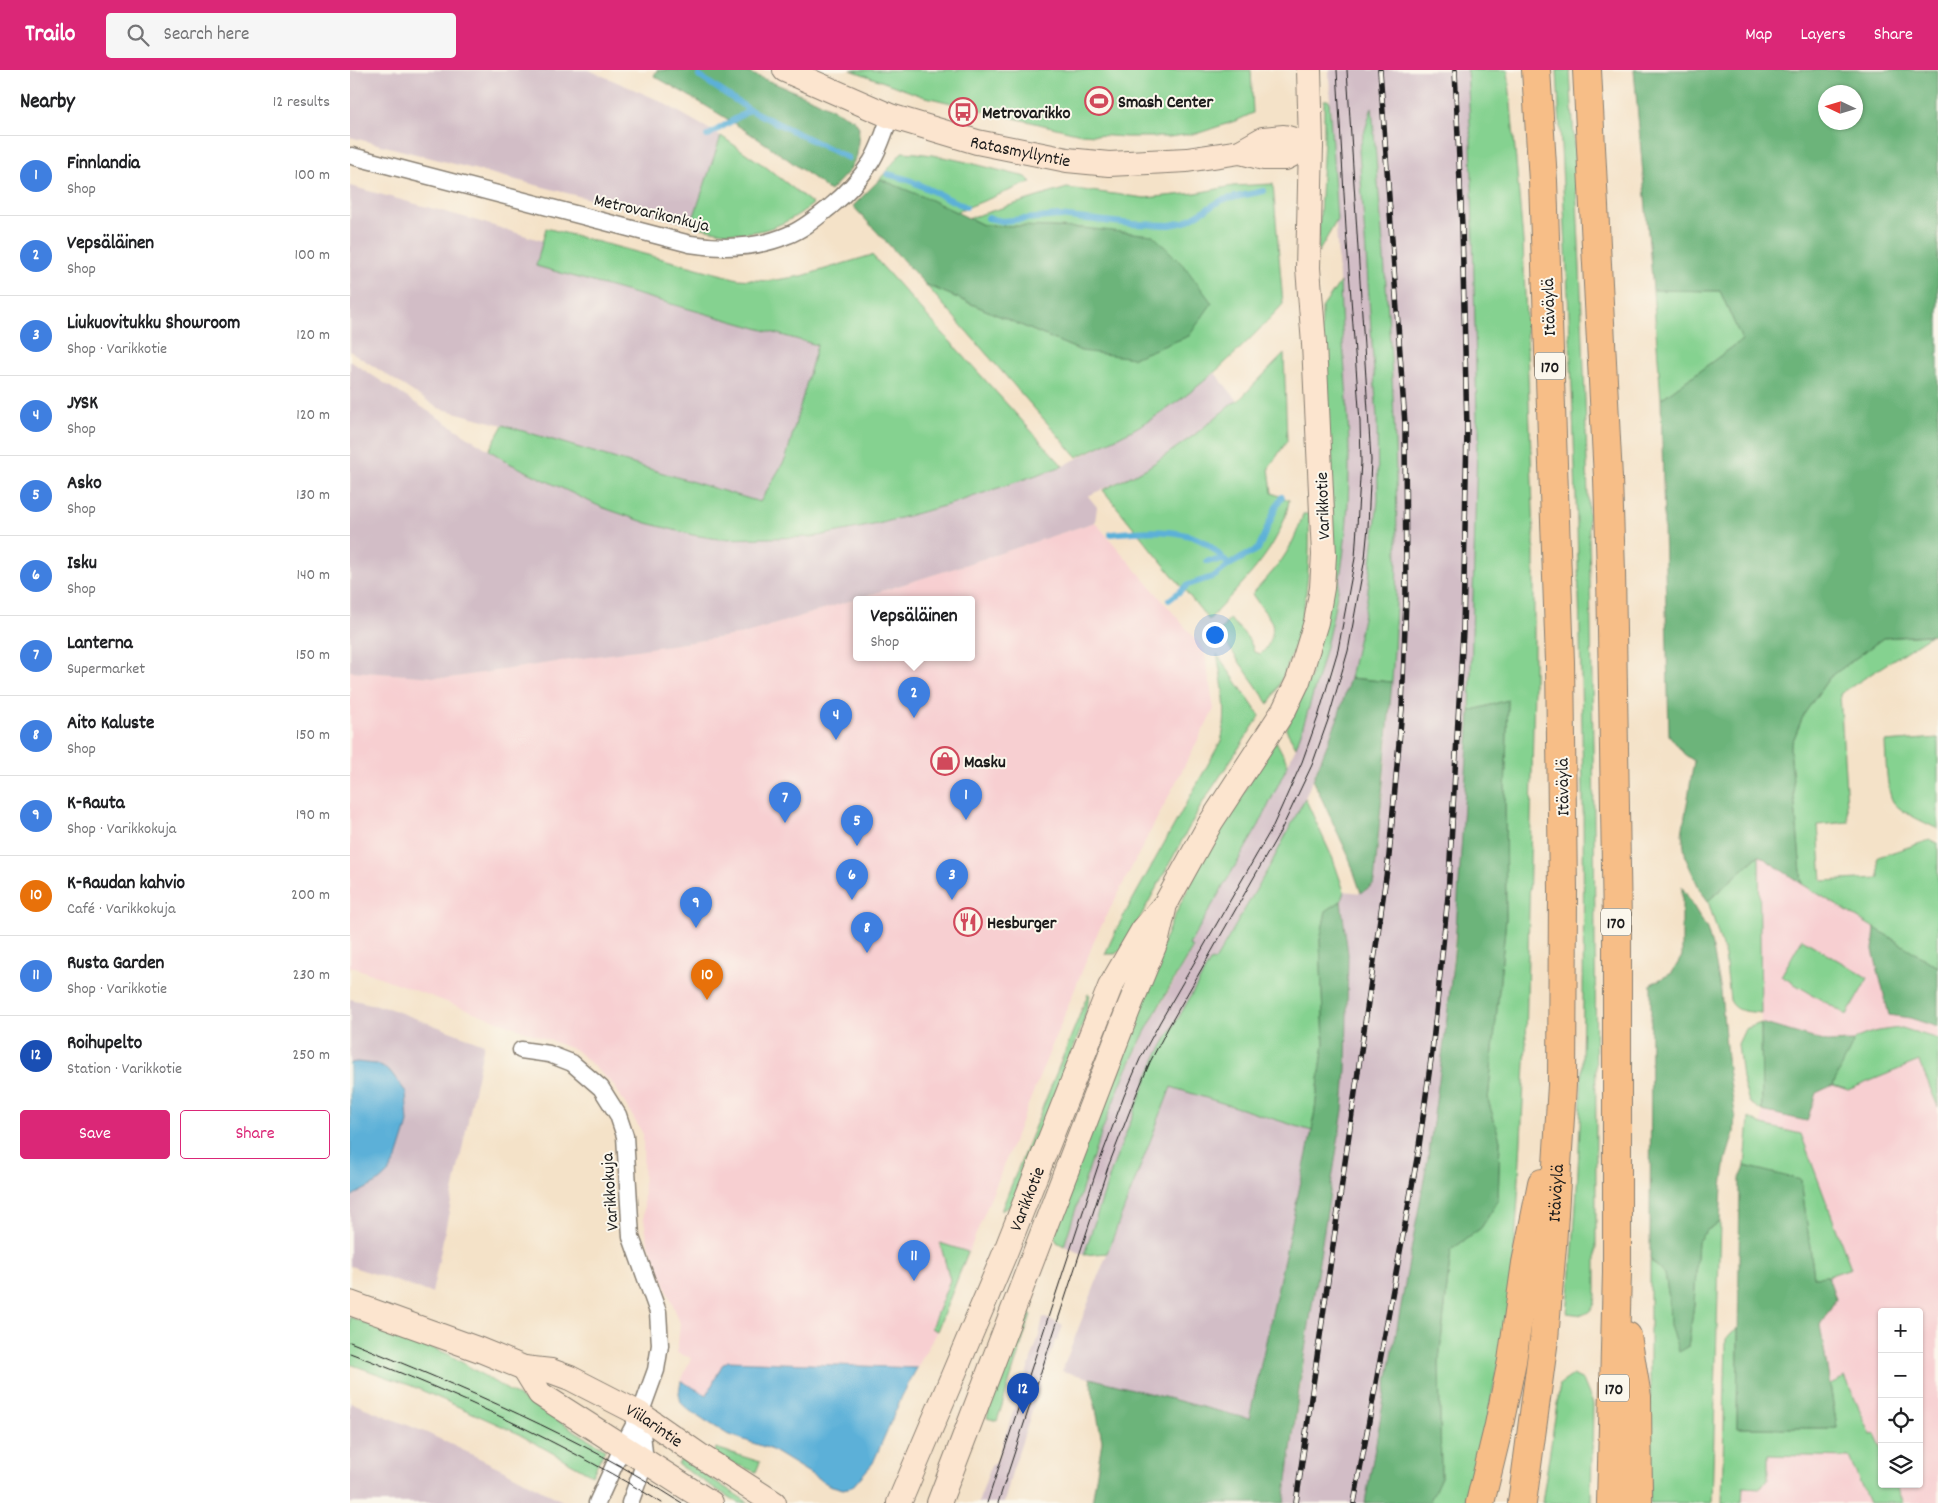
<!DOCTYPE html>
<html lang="en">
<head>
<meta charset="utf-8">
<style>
  :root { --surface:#fff; --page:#f6f6f6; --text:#202124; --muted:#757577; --line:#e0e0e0; --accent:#db2777 }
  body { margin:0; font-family:Dekko,sans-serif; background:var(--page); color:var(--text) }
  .controls { position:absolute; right:15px; bottom:15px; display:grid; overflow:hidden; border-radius:5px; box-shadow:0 1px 4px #0004 }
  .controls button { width:45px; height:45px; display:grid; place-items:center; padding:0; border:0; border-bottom:1px solid var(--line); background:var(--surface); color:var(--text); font:25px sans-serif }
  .compass { position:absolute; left:1468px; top:15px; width:45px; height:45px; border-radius:50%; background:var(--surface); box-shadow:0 1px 4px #0004; rotate:274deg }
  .you { position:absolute; left:864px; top:564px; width:18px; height:18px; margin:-12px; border:4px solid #fff; border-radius:50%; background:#1a73e8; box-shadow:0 0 0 8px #1a73e833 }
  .badge { display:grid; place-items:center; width:32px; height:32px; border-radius:50%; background:var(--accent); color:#fff; font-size:16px; font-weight:700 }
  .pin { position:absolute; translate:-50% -41px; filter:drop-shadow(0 1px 2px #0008) }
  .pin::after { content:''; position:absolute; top:26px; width:18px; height:15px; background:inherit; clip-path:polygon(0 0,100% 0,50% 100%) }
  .popup { position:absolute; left:503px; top:526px; width:122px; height:65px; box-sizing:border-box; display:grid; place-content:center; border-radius:5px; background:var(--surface); filter:drop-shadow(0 1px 4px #0005); font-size:16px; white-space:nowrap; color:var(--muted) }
  .popup b { font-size:19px; color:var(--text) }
  .popup::after { content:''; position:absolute; left:50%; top:100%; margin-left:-10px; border:10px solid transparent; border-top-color:var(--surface) }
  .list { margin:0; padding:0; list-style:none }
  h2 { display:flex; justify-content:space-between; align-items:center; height:65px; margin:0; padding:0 20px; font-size:21px }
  h2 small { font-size:16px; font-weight:400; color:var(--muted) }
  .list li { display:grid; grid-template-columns:32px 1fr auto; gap:15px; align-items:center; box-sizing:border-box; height:80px; padding:0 20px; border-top:1px solid var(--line) }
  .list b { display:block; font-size:19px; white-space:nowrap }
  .list p { margin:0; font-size:16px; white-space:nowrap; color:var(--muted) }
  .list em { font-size:16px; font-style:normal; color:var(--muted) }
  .actions { display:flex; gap:10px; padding:15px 20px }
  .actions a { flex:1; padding:11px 0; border:1px solid var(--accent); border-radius:5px; text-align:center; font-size:18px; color:var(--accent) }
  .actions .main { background:var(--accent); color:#fff }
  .icon { flex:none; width:28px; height:28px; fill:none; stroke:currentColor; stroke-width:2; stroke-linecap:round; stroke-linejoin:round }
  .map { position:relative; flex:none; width:1588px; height:1433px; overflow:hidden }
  header { display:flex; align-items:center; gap:30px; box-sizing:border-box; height:70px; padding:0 25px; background:var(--accent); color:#fff }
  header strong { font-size:24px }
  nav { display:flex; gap:28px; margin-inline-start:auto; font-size:18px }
  .search { width:350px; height:45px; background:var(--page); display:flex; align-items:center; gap:12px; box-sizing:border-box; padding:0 18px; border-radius:5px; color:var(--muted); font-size:19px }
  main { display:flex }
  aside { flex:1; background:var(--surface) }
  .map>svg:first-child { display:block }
  .built { fill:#f7cfd1; fill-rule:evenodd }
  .industrial { fill:#d2bdc6 }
  .green { fill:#85d290; stroke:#507756 }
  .forest { fill:#6cb47a; stroke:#44684b; fill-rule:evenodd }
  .water { fill:#5cb0d8; stroke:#3c667a }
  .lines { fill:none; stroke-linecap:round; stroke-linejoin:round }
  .stream { stroke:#5cb0d8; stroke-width:6 }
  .street-casing { stroke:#887f72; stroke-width:19 }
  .secondary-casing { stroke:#887f72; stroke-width:26 }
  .highway-casing { stroke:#887f72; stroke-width:30 }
  .street { stroke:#fff; stroke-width:16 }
  .secondary { stroke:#fce5cf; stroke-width:24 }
  .highway { stroke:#f7be87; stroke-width:28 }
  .tram { stroke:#1c1c1c; stroke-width:1 }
  .rail-casing { stroke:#1c1c1c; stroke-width:5.5 }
  .rail { stroke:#fbf7ec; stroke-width:4; stroke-dasharray:11; stroke-linecap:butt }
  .labels { text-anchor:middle; stroke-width:4; stroke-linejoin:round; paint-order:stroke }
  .shield { fill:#fbf7ec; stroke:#5f5e5a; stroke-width:1 }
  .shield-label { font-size:16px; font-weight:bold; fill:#1c1c1c }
  .poi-label { font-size:18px; font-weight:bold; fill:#1c1c1c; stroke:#fbf7ec; text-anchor:start }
  .street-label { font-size:18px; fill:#1c1c1c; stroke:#fbf7ec }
</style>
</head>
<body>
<header>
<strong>Trailo</strong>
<div class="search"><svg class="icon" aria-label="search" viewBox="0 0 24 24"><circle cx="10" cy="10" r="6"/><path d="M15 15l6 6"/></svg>Search here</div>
<nav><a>Map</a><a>Layers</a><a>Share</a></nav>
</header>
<main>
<aside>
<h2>Nearby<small>12 results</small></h2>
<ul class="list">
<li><span class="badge" style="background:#3f7fe0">1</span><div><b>Finnlandia</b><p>Shop</p></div><em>100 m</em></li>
<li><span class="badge" style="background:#3f7fe0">2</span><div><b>Vepsäläinen</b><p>Shop</p></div><em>100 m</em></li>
<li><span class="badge" style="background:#3f7fe0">3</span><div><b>Liukuovitukku Showroom</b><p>Shop · Varikkotie</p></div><em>120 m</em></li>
<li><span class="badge" style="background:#3f7fe0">4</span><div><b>JYSK</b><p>Shop</p></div><em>120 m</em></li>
<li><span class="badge" style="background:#3f7fe0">5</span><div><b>Asko</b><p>Shop</p></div><em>130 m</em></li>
<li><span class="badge" style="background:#3f7fe0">6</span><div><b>Isku</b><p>Shop</p></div><em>140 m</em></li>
<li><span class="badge" style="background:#3f7fe0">7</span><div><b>Lanterna</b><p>Supermarket</p></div><em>150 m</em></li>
<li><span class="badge" style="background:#3f7fe0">8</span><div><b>Aito Kaluste</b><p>Shop</p></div><em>150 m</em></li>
<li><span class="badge" style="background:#3f7fe0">9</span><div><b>K-Rauta</b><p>Shop · Varikkokuja</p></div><em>190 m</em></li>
<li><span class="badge" style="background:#e8710a">10</span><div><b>K-Raudan kahvio</b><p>Café · Varikkokuja</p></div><em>200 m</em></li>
<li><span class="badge" style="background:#3f7fe0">11</span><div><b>Rusta Garden</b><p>Shop · Varikkotie</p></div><em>230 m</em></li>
<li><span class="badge" style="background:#1a4fb4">12</span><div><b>Roihupelto</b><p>Station · Varikkotie</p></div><em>250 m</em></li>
</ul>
<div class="actions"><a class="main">Save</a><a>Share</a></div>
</aside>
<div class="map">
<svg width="1588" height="1433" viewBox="0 0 1588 1433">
  <rect width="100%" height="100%" fill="#fbf7ec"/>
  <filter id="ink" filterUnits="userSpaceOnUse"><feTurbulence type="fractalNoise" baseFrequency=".02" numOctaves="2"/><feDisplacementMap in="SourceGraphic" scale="10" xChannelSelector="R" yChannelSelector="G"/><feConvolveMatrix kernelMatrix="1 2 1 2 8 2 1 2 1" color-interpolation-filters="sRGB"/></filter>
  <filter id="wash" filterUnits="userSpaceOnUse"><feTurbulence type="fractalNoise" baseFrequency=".0096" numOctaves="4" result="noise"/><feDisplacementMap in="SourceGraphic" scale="20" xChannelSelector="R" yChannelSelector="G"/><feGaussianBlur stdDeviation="1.12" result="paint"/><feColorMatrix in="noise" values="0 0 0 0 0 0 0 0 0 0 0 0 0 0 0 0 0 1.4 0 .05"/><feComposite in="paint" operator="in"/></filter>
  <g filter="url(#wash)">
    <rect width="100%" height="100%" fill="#f4e2c8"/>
    <path class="built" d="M745,452L854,579L864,639L747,864L587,1261L567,1298L378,1291L372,1295L357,1325L331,1311L341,1288L327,1283L330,1253L298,1172L294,1149L293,1064L264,1015L226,980L0,896V601L99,608L394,564L605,498ZM506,529H622V587H506Z
      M1409,785L1452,814L1588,897V1433H1384L1387,1358H1487L1470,1255L1486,1229L1478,1206L1501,1198L1451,1064L1412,1055ZM1532,1242H1569V1414H1532Z"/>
    <path class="industrial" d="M0,0H239L306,29L371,66L341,155L0,67Z
      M979,0H1117L1121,71L1127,350L1129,357V372L1127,374L1124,525L1114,770L1095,965L1079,1082L1068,1146L1015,1433H934L967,1200L998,932V884L991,831L994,821L1011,823L1024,814L1037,680L1043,598L1046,469L1042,296L1022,38L1009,80L1027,348L1028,430L1017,529L1000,608L987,650L948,745L865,891L861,890L824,955L797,1009L762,1099L734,1185L714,1176L753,1058L769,1017L797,959L843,878L839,875L933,705L946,677L987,531L996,462L999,374L982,90Z
      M0,116L121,149L193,171L187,196L467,275L436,388L410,432L153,355L88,338L0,281Z
      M0,291L159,393L251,437L297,453L343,465L369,469L463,467L528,454L601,434L713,396L800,350L865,303L888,331L883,333L843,366L797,398L738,426L747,437L745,452L605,498L394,564L99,608L0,601Z
      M0,929L38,938L134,974L82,1223L0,1196Z
      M821,1017L962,1061L899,1350L712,1301Z
      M693,1247L713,1255L708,1270L705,1271L662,1402L654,1433H628L641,1396L646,1393L689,1266Z
      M0,1332L77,1363L154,1400L216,1433H0Z"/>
    <path class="green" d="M501,0H901L903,43L888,50L849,63L819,67H776L731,64L572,26Z
      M1117,0H1158L1173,171L1184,465V615L1176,974L1168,1128L1163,1201L1156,1255L1131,1381L1114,1433H1079L1091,1407L1089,1290L1101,1180L1131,1158L1148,1131L1150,1070L1138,1030L1156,849L1155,725L1158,630L1120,641L1127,374L1129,371V357L1127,350L1121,71Z
      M1207,0H1220C1244,406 1246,812 1246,1218C1246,1231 1246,1240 1232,1245L1217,1243C1235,1071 1234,898 1233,725C1230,483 1220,241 1207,0Z
      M974,30H979L987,150L968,183L974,68Z
      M1022,37C1037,228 1056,420 1042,612L1000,608L1017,529L1028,430L1027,348L1009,80Z
      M371,66L416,97L463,134C422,166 390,169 341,155Z
      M552,82C591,83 637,98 676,107L681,112L606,142L530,109Z
      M923,114L933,234C893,278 851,319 800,350C777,364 751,375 727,387L575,214L731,281L733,158L633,155L619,148L717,118L795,128L846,123L883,116Z
      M196,158L388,209L419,211L452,206L522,185L713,396L601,434L528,454L463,467L369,469L343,465L297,453L251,437L159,393L139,380L153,355L410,432L436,388L467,275L186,196Z
      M990,212C991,274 1000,336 999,398C999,495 977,587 946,677L936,660L961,606L972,238Z
      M1303,220L1370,221L1392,270L1311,329Z
      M934,284L937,371L919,398L922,423L939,430C932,479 890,514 859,550L753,420L797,398L843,366L883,333L888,331Z
      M953,444H959C961,515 954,572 919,634L869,563L879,549C890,559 901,568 904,582L910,584C918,580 926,560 921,551C917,544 907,532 902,524C928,497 942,481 953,444Z
      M1581,565L1490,624L1498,752L1468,755L1472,811L1529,808L1528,787L1580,770L1588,773V897L1452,814L1440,678L1454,644L1479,608L1533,568Z
      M867,584L910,646L853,732L773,879L765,884H755L767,858L871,671C879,642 872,613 867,584Z
      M1588,668V759C1576,753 1552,743 1544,733C1536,723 1536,686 1535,672Z
      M926,671L938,694L909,755L839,875L843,877C816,923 789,969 769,1018C747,1070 731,1123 714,1176L707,1172L702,1162L821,853L858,778Z
      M955,728L983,789L994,821L991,831L976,841L970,870L974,973L962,1061L821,1017L757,1183L734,1185L762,1099L797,1009L807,986L861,890L865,891L922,792Z
      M1409,785L1411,943C1398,941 1386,943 1380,930L1375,886L1358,831Z
      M1452,869L1518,908L1497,945L1431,906Z
      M738,924L740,925L733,954L663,1131L660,1136L651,1141Z
      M1411,953L1412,1041L1399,1032L1392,1008L1388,974L1395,959Z
      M1552,958L1588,969V1037L1569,991L1498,1020L1483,1015C1489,1002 1495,983 1503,972C1511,962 1540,959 1552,958Z
      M1399,1048L1412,1055L1451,1064L1501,1198L1478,1206L1464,1207L1451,1111L1395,1096Z
      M1370,1152L1362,1433H1300V1190L1315,1204L1319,1228L1338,1277L1344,1234L1348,1171L1356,1161Z
      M590,1173L618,1182L587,1261L581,1258L600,1210Z
      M670,1238L681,1244L647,1351L637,1348L645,1304Z
      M0,1247L98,1284L255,1379L242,1405L165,1362L62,1316L0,1294Z
      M1388,1258L1387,1358H1487L1480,1314L1495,1307L1521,1365L1525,1364L1532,1379V1414H1546L1554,1433H1519L1499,1387L1418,1385V1409L1411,1418L1393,1417L1392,1433H1372L1376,1269L1382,1262Z
      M1223,1305L1233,1310L1243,1334L1241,1433H1192L1210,1314Z
      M366,1378L410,1392L406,1402L382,1393L364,1383Z
      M331,1389L399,1433H388L328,1395Z"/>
    <path class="forest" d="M307,0H392L465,30L504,50L509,57L507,85L499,101L480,121C423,76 367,41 304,6Z
      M1284,0H1588V564L1533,568L1479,608L1454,644L1440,678L1452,814L1409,785L1358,831L1350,820L1336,789L1332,764L1344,691L1334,684L1319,665L1311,329L1392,270L1370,221L1303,220ZM1506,22V52H1476V22Z
      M530,109L581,130L633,155L733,158L803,165L835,197L862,233L839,266L783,288L731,281L575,214L503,136Z
      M1000,608L1042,612L1024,814L1011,823L998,785L963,710L987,650Z
      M1158,630L1155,725L1156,849L1138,1030L1150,1070L1148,1131L1131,1158L1101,1180L1089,1290L1091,1407L1079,1433H1015L1079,1082L1095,965L1105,874L1120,641Z
      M1332,817L1357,859L1363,879L1371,921L1378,999L1385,1043L1384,1063L1376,1089L1372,1116L1370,1152L1356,1161L1348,1171L1344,1234L1338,1277L1329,1282L1320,1256L1319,1228L1315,1204L1300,1189L1301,914L1322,903L1332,886Z
      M991,831L998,884L996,999L993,1040L950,1312L934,1433H742L752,1371L740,1308L899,1349L962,1061L974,973L970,870L976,841Z
      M1525,858L1588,897V957L1560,948L1539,945L1523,880Z
      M1411,953L1477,972L1504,971L1483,1015L1466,1023L1457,1051L1412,1041Z
      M1395,1096L1451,1110L1464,1207L1478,1206L1486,1229L1470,1255L1487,1358H1387L1390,1108Z"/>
    <path class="water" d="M7,992L26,994L40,1001L56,1022L58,1053L47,1088L38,1103L27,1113L0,1127V993Z
      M378,1291L567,1298L552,1326L523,1393L502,1417L493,1419L479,1415L420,1379L377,1364L340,1341L331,1333L329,1323L331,1311L357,1325L372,1295Z"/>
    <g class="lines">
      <path class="stream" d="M349,6L400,40L498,88
        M357,66L400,40
        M538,104L559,110L616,137
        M638,148L652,151L709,146L782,154L820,155L835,152L872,130L914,121
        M761,464C789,461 833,457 857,474C865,479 872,488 879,495
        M857,491L874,490
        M819,530L838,515L865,506L879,495L908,479L927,435L932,427"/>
    </g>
  </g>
  <g filter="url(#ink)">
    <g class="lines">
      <defs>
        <path id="street" d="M2,86L340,174C372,179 408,178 438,165C454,159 467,147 480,137C496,124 510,109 521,92C530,78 535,61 540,46
          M171,980L199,984L222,993L251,1018L268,1045L275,1066L281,1167L308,1242L310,1275L306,1300L290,1344L273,1376L247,1433
          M280,1433L295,1392L290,1344"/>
        <g id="secondary">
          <path id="s1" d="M435,0L540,46L627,72L717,90L759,94L837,90L890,82L913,69L934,67L961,75"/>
          <path d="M890,82L913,88H935L961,75"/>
          <path id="s2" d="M0,1233L130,1280L174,1298L201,1301L220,1308L290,1344L349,1385L424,1433"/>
          <path d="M174,1298L190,1324L361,1433"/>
          <path id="s3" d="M549,1433L655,1183L760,917L793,860L816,833L861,752L934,640L948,611L966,552L972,518L974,485L964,274L958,198L961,75L959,0"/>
          <path d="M589,1433L778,940L807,869L814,839"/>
        </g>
        <g id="highway">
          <path d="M1237,0L1258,408L1261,502L1267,855V1202L1261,1433"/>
          <path d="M1277,1266L1287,1327L1288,1433"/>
          <path d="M1130,1433L1149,1355L1162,1291L1176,1193L1192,1113"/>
          <path id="s4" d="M1172,1433L1194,1269L1202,1176L1212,1015L1213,821L1210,592L1193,111L1186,0"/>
        </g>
      </defs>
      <use href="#street" class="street-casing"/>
      <use href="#secondary" class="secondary-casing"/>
      <use href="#highway" class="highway-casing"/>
      <use href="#street" class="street"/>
      <use href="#secondary" class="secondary"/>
      <use href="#highway" class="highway"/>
      <path class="tram" d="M0,1272C114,1318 228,1366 332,1433
        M0,1283C108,1324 213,1373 312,1433
        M637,1433L749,1093L774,1026L790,989L810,952L922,758L952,692L968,647L988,580L1005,488L1011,392L1010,352L996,159L987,0
        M648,1433L758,1097L784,1030L800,992L819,956L931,760L962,695L978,650L998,581L1015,488L1018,457L1021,390L997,0"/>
      <defs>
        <path id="rail" d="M946,1433L1039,786L1052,639L1056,528L1055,354L1030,0
          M1004,1433L1068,1083L1082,982L1098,826L1113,561L1117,359L1112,157L1105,0"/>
      </defs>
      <use href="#rail" class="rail-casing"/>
      <use href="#rail" class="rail"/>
    </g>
  </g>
  <defs>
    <symbol id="stadium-ring" viewBox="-11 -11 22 22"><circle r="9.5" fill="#fbf7ec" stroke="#d1495b" stroke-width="1.5"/><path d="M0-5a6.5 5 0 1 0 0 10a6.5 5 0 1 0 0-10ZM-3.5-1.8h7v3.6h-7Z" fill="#d1495b"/></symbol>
    <symbol id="bus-ring" viewBox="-11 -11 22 22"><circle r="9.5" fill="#fbf7ec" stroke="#d1495b" stroke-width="1.5"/><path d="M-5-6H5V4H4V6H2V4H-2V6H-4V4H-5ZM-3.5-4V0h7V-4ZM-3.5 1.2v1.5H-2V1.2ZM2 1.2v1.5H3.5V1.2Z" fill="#d1495b"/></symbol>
    <symbol id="shop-ring" viewBox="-11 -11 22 22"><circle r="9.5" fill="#fbf7ec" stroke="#d1495b" stroke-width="1.5"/><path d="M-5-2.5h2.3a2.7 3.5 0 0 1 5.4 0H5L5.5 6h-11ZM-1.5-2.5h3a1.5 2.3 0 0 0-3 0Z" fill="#d1495b"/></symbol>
    <symbol id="restaurant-ring" viewBox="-11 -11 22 22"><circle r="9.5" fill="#fbf7ec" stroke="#d1495b" stroke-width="1.5"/><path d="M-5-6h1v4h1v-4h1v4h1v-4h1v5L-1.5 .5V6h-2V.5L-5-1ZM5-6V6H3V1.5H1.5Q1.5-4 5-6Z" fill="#d1495b"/></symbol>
  </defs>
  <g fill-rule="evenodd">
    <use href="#stadium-ring" x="733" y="15" width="32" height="32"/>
    <use href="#bus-ring" x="597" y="26" width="32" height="32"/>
    <use href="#shop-ring" x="579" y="675" width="32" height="32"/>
    <use href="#restaurant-ring" x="602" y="836" width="32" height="32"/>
  </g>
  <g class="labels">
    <g class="shield">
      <rect x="1185" y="282.5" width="30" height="27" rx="4"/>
      <rect x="1251" y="838.5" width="30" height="27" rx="4"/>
      <rect x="1249" y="1304.5" width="30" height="27" rx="4"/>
    </g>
    <g class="shield-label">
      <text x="1200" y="302">170</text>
      <text x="1266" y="858">170</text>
      <text x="1264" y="1324">170</text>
    </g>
    <g class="poi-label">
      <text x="768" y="37">Smash Center</text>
      <text x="632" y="48">Metrovarikko</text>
      <text x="614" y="697">Masku</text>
      <text x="637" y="858">Hesburger</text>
    </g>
    <g class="street-label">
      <text dy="6" stroke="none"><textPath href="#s1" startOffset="250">Ratasmyllyntie</textPath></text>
      <text transform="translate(302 142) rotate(13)" y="6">Metrovarikonkuja</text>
      <text transform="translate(1198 237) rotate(-92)" y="6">Itäväylä</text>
      <text transform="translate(972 436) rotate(-92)" y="6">Varikkotie</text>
      <text transform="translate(1212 717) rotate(-91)" y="6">Itäväylä</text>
      <text transform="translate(259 1122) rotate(-94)" y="6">Varikkokuja</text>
      <text dy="6" stroke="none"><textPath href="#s4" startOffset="312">Itäväylä</textPath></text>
      <text dy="6" stroke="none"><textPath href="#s3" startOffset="330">Varikkotie</textPath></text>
      <text dy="6" stroke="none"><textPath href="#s2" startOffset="330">Viilarintie</textPath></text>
    </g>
  </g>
</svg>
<div class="controls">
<button>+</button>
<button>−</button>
<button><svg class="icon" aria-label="locate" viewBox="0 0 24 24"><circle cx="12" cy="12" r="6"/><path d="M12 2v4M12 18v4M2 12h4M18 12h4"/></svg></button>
<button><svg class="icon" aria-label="layers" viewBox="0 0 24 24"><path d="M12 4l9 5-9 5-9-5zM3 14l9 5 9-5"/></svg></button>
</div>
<svg class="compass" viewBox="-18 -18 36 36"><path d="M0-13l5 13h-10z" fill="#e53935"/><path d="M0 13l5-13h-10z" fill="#757577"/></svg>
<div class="you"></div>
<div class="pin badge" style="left:616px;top:750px;background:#3f7fe0">1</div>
<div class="pin badge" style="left:564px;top:648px;background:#3f7fe0">2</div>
<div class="popup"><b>Vepsäläinen</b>Shop</div>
<div class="pin badge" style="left:602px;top:830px;background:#3f7fe0">3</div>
<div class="pin badge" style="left:486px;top:670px;background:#3f7fe0">4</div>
<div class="pin badge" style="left:507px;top:776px;background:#3f7fe0">5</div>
<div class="pin badge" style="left:502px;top:830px;background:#3f7fe0">6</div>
<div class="pin badge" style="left:435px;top:753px;background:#3f7fe0">7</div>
<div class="pin badge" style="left:517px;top:883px;background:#3f7fe0">8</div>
<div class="pin badge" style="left:346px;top:858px;background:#3f7fe0">9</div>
<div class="pin badge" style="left:357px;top:930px;background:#e8710a">10</div>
<div class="pin badge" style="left:564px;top:1211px;background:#3f7fe0">11</div>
<div class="pin badge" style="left:673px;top:1344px;background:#1a4fb4">12</div>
</div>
</main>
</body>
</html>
